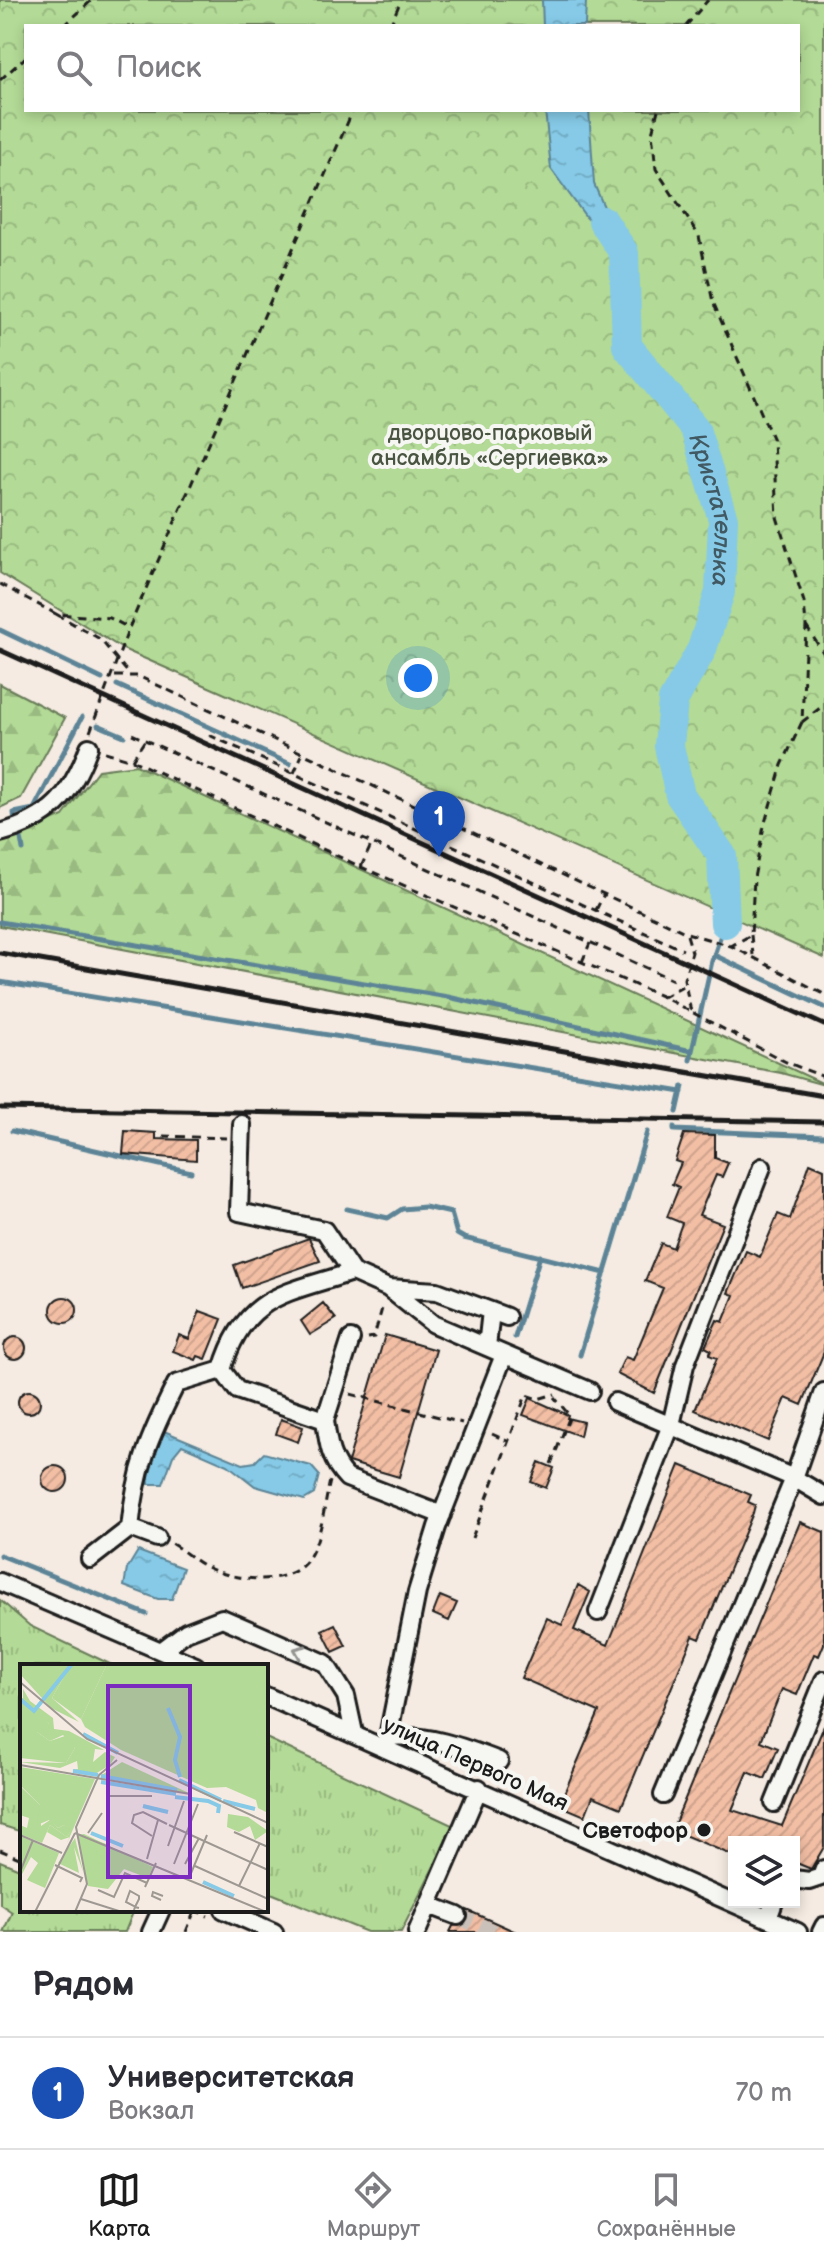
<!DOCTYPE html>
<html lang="ru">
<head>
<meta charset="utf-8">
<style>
  :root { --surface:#fff; --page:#f2f2f3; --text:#2b2b33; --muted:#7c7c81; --line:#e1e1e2; --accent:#1c1c1c }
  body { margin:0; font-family:"Balsamiq Sans",sans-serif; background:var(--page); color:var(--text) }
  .controls { position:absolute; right:24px; bottom:24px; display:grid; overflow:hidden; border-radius:0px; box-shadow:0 4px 12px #0003 }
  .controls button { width:72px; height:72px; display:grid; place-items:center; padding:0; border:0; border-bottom:2px solid var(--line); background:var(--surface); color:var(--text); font:40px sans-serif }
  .you { position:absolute; left:418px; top:678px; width:28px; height:28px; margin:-20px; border:6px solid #fff; border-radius:50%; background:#1a73e8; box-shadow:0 0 0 12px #1a73e833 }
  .badge { display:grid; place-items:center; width:52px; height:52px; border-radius:50%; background:var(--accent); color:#fff; font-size:26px; font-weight:700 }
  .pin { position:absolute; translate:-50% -66px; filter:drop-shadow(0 2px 4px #0008) }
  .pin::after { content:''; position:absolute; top:42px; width:28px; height:24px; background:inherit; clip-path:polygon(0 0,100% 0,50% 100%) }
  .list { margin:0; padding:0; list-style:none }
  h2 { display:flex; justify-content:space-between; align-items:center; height:104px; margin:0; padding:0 32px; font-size:34px }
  h2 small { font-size:26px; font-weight:400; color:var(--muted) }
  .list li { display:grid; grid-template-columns:52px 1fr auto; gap:24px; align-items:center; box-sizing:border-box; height:112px; padding:0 32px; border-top:2px solid var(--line) }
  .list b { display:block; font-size:30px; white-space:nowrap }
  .list p { margin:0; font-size:26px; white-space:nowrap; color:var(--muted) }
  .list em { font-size:26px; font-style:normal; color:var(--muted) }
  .icon { flex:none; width:44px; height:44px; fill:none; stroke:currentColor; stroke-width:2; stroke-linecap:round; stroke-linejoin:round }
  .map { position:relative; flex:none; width:824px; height:1932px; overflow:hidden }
  .search { position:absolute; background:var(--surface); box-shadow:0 4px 12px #0003; left:24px; right:24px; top:24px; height:88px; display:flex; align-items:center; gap:20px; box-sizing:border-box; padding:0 28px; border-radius:0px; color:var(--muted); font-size:30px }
  .sheet { height:216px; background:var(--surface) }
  nav { display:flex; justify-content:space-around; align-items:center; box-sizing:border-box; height:112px; border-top:2px solid var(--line); background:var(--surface); font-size:22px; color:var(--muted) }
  nav a { display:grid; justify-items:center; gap:4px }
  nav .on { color:var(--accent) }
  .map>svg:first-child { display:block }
  .grass { fill:url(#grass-tufts); stroke:#687b59; stroke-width:2 }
  .forest { fill:url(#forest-firs); stroke:#687b59; stroke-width:2 }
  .park { fill:url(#park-crowns); stroke:#687b59; stroke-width:2; fill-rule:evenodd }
  .water { fill:url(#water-ripples); stroke:#5c8496; stroke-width:2 }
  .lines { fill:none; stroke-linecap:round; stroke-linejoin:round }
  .stream { stroke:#5c8496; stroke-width:5 }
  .river { stroke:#86cae7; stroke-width:30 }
  .building { fill:url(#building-hatch); stroke:#1c1c1c; stroke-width:2 }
  .minor-tunnel { stroke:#cac2ba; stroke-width:16; stroke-dasharray:16 8; stroke-linecap:butt }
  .minor-casing { stroke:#1c1c1c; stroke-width:22 }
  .path { stroke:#1c1c1c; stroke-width:3; stroke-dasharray:8 6; stroke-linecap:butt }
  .minor { stroke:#f6f6f2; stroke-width:16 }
  .rail { stroke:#1c1c1c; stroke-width:5 }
  .oneway { stroke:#949492 }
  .poi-dot { fill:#1c1c1c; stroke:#f6f6f2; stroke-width:3 }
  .labels { text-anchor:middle; stroke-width:8; stroke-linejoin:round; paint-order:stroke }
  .park-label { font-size:22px; fill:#495541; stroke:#f6f6f2 }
  .street-label { font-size:22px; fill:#1c1c1c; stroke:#f6f6f2 }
  .poi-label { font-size:22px; font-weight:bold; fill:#1c1c1c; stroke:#f6f6f2; text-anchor:end }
  .water-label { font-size:24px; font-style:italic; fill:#415963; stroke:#f6f6f2 }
  .inset-river { fill:none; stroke:#86cae7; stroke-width:4 }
  .inset-road { fill:none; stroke:#9e9893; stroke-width:2 }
  .view { fill:#7b2cbf; fill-opacity:0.15; stroke:#7b2cbf; stroke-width:4 }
  .inset-edge { fill:none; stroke:#1c1c1c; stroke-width:4 }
</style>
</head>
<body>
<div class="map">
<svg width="824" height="1932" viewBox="0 0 824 1932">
  <defs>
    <pattern id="grass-tufts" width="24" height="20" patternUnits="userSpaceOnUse" patternTransform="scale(2)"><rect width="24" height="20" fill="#b3da96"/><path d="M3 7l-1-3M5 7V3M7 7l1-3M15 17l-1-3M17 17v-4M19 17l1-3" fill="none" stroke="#99ba81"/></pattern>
    <pattern id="forest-firs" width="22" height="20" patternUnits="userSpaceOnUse" patternTransform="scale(2)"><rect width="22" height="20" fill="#b3da96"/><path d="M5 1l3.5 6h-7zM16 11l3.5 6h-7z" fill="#99ba81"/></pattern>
    <pattern id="park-crowns" width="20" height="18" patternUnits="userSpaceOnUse" patternTransform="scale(2)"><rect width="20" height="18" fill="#b3da96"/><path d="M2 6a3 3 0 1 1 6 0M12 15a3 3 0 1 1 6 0" fill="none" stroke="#99ba81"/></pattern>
    <pattern id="water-ripples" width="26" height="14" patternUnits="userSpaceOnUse" patternTransform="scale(2)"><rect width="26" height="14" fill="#86cae7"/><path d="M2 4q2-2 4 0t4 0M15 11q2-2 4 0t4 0" fill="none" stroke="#73adc6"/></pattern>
    <pattern id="building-hatch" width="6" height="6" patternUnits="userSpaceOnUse" patternTransform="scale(2)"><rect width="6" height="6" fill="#f2bea4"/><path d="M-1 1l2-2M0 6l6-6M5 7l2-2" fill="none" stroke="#cfa38d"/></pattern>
  </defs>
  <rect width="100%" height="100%" fill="#f5ebe2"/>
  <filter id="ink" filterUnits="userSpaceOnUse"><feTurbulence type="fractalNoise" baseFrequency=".0125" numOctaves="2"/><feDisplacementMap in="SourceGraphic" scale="16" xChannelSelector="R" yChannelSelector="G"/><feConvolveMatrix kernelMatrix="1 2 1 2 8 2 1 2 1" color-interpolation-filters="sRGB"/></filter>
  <g filter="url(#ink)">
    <path class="grass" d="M0,1600L30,1626L114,1666H22V1832L0,1825Z
      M266,1738L454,1826L401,1932H367L266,1891Z
      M0,1861L22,1870V1910H134L125,1932H3L12,1912L0,1904Z"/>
    <path class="forest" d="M0,684L65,718L21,798L0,808Z
      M136,765L824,1084V1085L781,1073L0,926V843L63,816L98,770Z"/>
    <path class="park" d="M0,0H824V958L123,649L0,573ZM26,26H798V110H26Z"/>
    <path class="water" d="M542,0H586L585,26H543Z
      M545,110H589L594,184L624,253L586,217L551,169Z
      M164,1431L243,1464L255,1462L264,1453L311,1466L319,1475L314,1494L304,1500L255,1486L228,1465L182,1445L173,1456L163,1484H149L148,1473Z
      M138,1551L183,1568L172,1599H158L124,1586L127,1569Z"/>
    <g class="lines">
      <path class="stream" d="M0,630L102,679
        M117,685L290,764
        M98,725L124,736
        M15,821L14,813L34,809L82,717
        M21,838L23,850
        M0,922L448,997L692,1051
        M714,955L824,1007
        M0,982L682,1092
        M690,1060L712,961L725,923
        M677,1112L683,1086
        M674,1127V1130L824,1136
        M12,1131L191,1172
        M347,1209L388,1218L402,1209L425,1207L451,1213L457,1234L464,1238L605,1273
        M515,1337L540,1256
        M580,1355L647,1132
        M0,1555L146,1614"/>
      <path class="river" id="s1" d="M603,221L624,253L627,346L695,429L723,519L720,592L702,649L673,701L669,746L680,795L722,856L725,923"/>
    </g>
    <path class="building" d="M125,1131L156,1133V1139L196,1140V1160L123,1154Z
      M684,1134L715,1135V1158L728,1163L722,1177L716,1175L699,1215L723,1224L654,1393L617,1374L625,1357L633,1360L663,1288L645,1281L661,1243L673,1248L682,1223L667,1217L679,1187L672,1184L681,1163L675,1161Z
      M810,1163L824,1169V1352L802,1405L786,1398L768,1441L695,1410L717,1358L709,1355L711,1350L705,1347L717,1320L723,1322L734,1295L728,1293L746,1251L760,1257L778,1214L790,1219Z
      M309,1238L320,1261L242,1288L234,1265Z
      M51 1310a13 13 0 1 1 26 0a13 13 0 1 1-26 0Z
      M323,1303L336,1319L310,1335L301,1321Z
      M200,1311L222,1319L206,1359L198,1356L196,1360L173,1351L179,1335L189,1339Z
      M385,1335L436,1350L399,1477L348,1462Z
      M4 1348a11 11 0 1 1 22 0a11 11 0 1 1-22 0Z
      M18 1402a11 11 0 1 1 22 0a11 11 0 1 1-22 0Z
      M530,1398L568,1415L567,1418L583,1422L580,1436L523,1415Z
      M281,1419L303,1427L298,1442L276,1434Z
      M539,1462L554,1468L546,1488L531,1482Z
      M680,1465L751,1495L748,1502L755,1505L753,1513L700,1639L693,1636L621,1808L593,1796L585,1816L559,1805L599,1712L521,1678L547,1618L562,1625L578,1585L590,1592L574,1630L608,1645Z
      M42 1479a13 13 0 1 1 26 0a13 13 0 1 1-26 0Z
      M800,1522L824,1532V1644L819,1656L814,1654L797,1695L782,1689L761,1741L778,1748L765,1779L748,1772L732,1810L782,1826L824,1726V1847L811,1869L794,1862V1842H734V1856L672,1830Z
      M440,1596L457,1603L449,1621L433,1614Z
      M335,1624L346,1646L333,1652L322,1630Z
      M467,1910L516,1932H450L453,1926L466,1924Z"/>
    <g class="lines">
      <path class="minor-tunnel" d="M458,1916L493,1932"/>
      <defs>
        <path id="minor" d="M0,833C51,819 71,796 89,747
          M242,1124L239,1212L324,1230L352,1272
          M388,1288L437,1291L507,1317
          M487,1347L491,1311
          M615,1402L794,1478L824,1496
          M325,1420L351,1339
          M442,1515L347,1478C330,1461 328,1443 325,1420L237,1390L222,1370C244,1294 286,1294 352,1272L388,1288L433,1324L590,1391
          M130,1528L157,1538
          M90,1559L130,1528C136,1468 149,1438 176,1384L222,1370
          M0,1582L196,1666
          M598,1612L671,1425L685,1365L762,1167
          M161,1651L186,1632L222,1618L325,1663L346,1696L354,1733
          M266,1696L798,1932
          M388,1737C427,1734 463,1747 499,1761
          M386,1747L417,1592L437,1527L504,1355
          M663,1795L794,1478L824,1392
          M774,1803L824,1680
          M794,1879L809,1881L821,1877L824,1869
          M429,1905L458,1916
          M224,1910L274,1932
          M768,1919L774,1902
          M151,1932L161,1910
          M417,1932L479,1788
          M821,1932L824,1926"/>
      </defs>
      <use href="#minor" class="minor-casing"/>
      <path class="path" d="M64,26L92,0
        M390,26L401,0
        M686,26L708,0
        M0,80L26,57
        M658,110L652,133L656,169L699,236L713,302L773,440L777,517L804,602L806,626L802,722L782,765L764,826L754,878L751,935L731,946
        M0,584L56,614L110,618L129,628
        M56,614L100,639L129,674
        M806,626L824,654
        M115,676H138L687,933L731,946L824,994
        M802,722L824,705
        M90,732L129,628L353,110
        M132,734L673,980
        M209,735L683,950
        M105,752L132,760L361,867L663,997L786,1062L824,1077
        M132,760L145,740
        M294,773L302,755
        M361,867L372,843
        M596,910L604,894
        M687,935L692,952L684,979L691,1012
        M751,935L753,955
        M582,962L590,943
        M663,997L684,985
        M163,1136L227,1138
        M367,1338L374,1337L383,1305
        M350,1394L462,1423
        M492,1434L507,1441
        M551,1464L570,1416L554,1397
        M472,1538L526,1395L538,1399L555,1394
        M172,1544C185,1551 195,1562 209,1568C235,1581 290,1587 308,1559C322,1538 324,1505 330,1481
        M0,1850L22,1859
        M194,1910L208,1916
        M186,1932L195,1910"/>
      <use href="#minor" class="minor"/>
      <path class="rail" d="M0,650L824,1025
        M0,953L824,1096
        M1,1108L824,1122"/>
    </g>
    <defs><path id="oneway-chevron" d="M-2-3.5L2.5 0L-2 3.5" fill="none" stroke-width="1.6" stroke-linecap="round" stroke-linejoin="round" transform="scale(2)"/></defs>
    <use class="oneway" href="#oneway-chevron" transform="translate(299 1651) rotate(-157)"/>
  </g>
  <circle class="poi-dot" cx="704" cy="1830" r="8"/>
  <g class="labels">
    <g class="park-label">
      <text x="490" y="440">дворцово-парковый<tspan x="490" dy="25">ансамбль «Сергиевка»</tspan></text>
    </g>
    <g class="street-label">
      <text transform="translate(476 1763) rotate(24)" y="8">улица Первого Мая</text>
    </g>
    <g class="poi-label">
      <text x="688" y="1838">Светофор</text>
    </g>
    <g class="water-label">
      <text dy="8" stroke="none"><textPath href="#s1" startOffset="322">Кристателька</textPath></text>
    </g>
  </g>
  <g transform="translate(20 1664)">
    <rect width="248" height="248" fill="#f5ebe2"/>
    <path d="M51,0H87L61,55L32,34ZM0,122L20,141L21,162L30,156L38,164L44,161L52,165L47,173L30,161L22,179L0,170V161L7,164L9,154L0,151ZM64,170L133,203L128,214L104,205L88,225L68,222L57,171ZM0,172L39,189L25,224L7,216L18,199L11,193L0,214ZM55,174L61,199L64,210L54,183L59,209L38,199Z" fill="#b3da96"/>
    <path d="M0,0H51L32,34L59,58L31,44L0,10ZM3,25L10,37L33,54L34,65L49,67L84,86L75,85L73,98L85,88L95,93L90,101L75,110L52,106L58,105L57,97L40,104L0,98L46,99L55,84L43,71L30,77L17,68V63L29,60L3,40ZM102,98L171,130L80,112ZM0,103L75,115L47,179L50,173L41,176L27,168L30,161L47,173L51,166L44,161L38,164L29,156L17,161L20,141L0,121ZM208,150L228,153L248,167L235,176L230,162L219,168L207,163ZM61,171L89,181L75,189L82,193L76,204H64Z" fill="#b3da96"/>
    <path d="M87,0H248V149L238,144L236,136L206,123L187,124L101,86L65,63L61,55Z" fill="#b3da96"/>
    <path d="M0,32L29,60L28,68L17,63V68L30,77L48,71L55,84L46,99L0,94Z" fill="#b3da96"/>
    <path class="inset-river" d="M0,35L14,47L52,0M148,44L160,73L155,96L160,113M63,70L98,89M53,107L78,111M81,112L157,126M159,116L201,136M81,118L156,130M155,133L188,137L199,142L198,149M203,137L235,145M123,142L148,148M71,169L103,182M183,218L214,232"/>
    <path class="inset-road" d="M0,18L67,75L248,159M0,101L170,130M88,132H132M149,161L248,206M214,168L248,183M55,169L246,248M68,169L82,149M0,171L42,189M132,172L112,159L114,151L123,148L147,160M148,182L164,137M127,195L138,156M154,200L178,140M165,200L179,174M35,201L62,214L60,218M175,202L248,235M0,208L13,176M169,214L187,171M219,222L240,179M125,223L136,199M78,226L94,233L105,209L127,219M61,235L102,248M141,236L132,232L133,228L143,232M114,246L115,243L119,235V232L110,227L106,238L114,242L115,243L119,244M15,248L55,169M55,248L67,220L56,163L79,111L97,96"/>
    <path class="view" d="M88,22H170V213H88Z"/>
    <rect width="248" height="248" class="inset-edge"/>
  </g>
</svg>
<div class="controls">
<button><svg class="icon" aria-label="layers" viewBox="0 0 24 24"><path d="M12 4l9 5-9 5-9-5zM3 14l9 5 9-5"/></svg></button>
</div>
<div class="you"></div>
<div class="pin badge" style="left:439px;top:857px;background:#1a4fb4">1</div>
<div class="search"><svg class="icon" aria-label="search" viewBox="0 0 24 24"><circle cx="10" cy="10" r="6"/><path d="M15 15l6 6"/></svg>Поиск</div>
</div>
<section class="sheet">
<h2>Рядом<small></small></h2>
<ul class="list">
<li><span class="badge" style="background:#1a4fb4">1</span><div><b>Университетская</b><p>Вокзал</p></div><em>70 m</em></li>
</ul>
</section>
<nav>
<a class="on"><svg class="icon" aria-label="map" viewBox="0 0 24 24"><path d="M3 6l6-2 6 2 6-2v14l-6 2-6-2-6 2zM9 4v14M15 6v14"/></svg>Карта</a>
<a><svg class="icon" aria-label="directions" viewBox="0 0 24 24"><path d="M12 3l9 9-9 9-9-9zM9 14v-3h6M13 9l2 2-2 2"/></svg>Маршрут</a>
<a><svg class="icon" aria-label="saved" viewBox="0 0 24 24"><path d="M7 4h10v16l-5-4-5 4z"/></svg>Сохранённые</a>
</nav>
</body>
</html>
